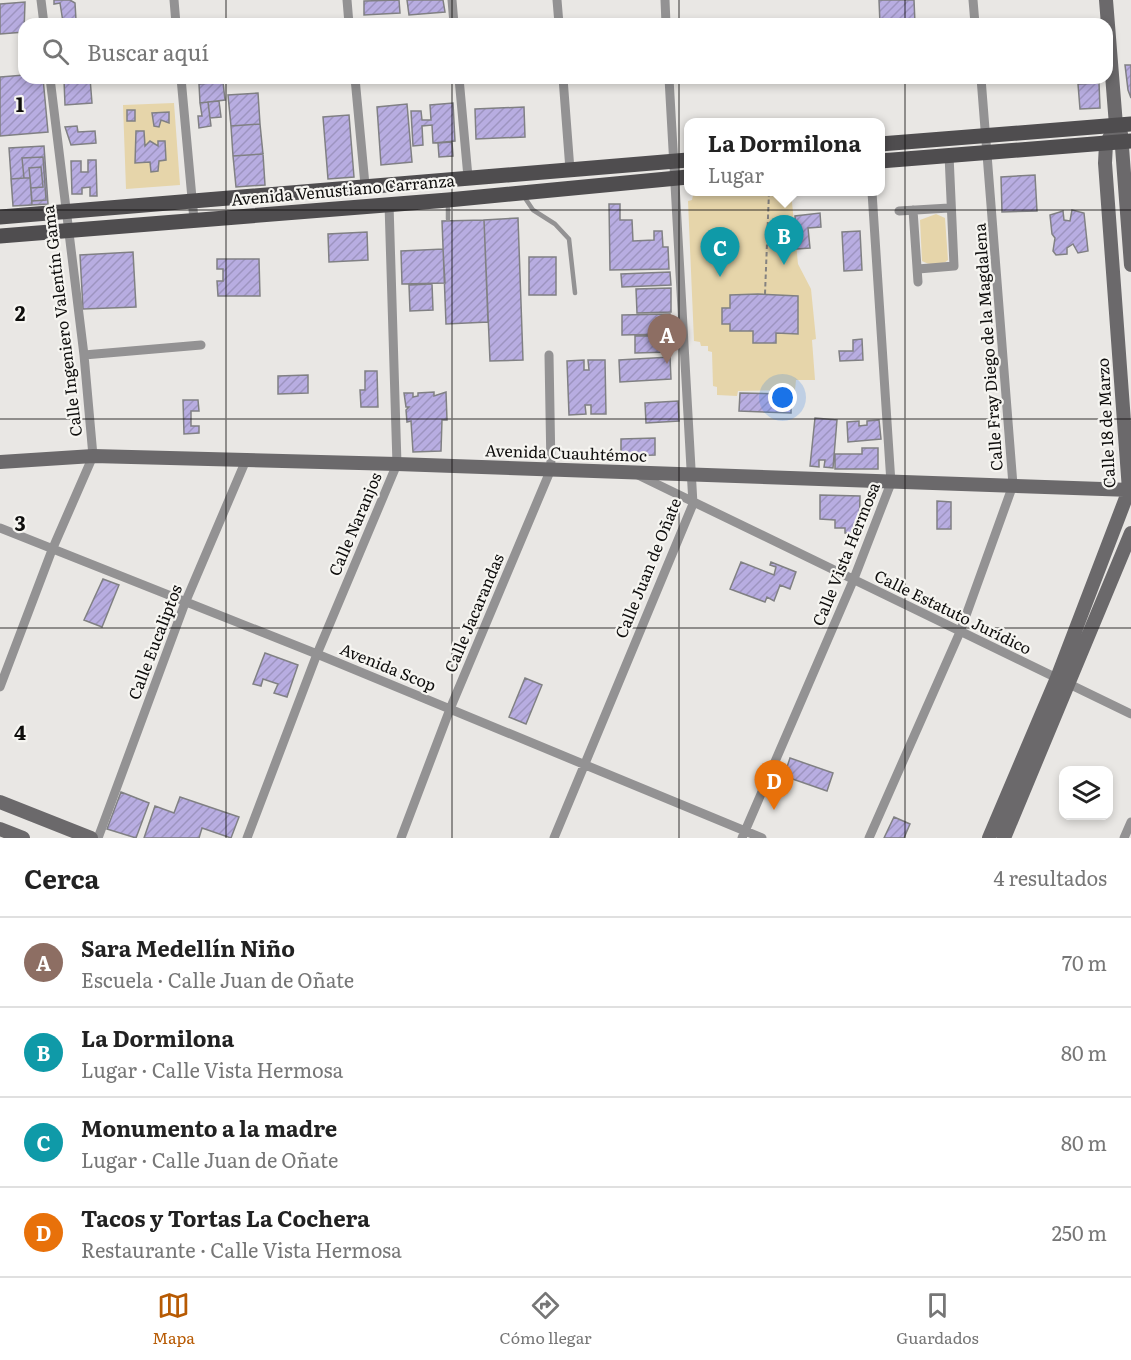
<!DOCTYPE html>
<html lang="es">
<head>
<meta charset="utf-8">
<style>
  :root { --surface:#fff; --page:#f2f2f2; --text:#222; --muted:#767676; --line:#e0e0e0; --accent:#b75a03 }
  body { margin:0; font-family:Literata,serif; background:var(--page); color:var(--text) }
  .controls { position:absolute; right:18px; bottom:18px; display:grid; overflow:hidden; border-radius:12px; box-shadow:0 3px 9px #0003 }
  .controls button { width:54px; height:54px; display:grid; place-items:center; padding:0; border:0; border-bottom:2px solid var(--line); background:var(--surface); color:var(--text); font:30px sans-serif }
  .you { position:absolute; left:783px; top:398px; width:21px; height:21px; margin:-15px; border:4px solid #fff; border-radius:50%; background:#1a73e8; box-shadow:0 0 0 9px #1a73e833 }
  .badge { display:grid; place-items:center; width:39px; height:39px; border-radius:50%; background:var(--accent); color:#fff; font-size:20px; font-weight:700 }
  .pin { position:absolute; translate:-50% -50px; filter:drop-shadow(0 2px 3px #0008) }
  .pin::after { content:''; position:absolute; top:32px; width:21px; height:18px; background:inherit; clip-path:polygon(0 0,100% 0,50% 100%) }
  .popup { position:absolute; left:684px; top:118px; width:201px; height:78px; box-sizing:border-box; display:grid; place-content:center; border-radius:12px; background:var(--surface); filter:drop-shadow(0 2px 4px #0005); font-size:20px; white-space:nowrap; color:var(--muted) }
  .popup b { font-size:22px; color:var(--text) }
  .popup::after { content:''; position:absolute; left:50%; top:100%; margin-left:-12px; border:12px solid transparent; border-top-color:var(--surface) }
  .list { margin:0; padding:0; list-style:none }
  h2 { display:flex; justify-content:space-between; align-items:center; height:78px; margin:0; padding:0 24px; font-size:26px }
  h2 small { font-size:20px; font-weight:400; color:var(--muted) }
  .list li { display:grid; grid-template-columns:39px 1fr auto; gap:18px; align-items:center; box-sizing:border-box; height:90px; padding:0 24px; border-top:2px solid var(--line) }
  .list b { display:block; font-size:22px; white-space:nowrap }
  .list p { margin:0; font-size:20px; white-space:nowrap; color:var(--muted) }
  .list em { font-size:20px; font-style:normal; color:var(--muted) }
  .icon { flex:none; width:33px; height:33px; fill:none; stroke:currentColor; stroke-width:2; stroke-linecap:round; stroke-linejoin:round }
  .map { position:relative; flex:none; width:1131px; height:838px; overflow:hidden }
  .search { position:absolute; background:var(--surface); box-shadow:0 3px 9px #0003; left:18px; right:18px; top:18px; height:66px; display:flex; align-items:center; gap:15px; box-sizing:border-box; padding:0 21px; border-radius:18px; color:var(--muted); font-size:22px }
  .sheet { height:438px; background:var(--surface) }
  nav { display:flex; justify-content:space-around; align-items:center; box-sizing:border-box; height:84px; border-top:2px solid var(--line); background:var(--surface); font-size:16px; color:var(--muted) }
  nav a { display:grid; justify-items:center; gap:3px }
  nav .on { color:var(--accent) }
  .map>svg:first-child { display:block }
  .garden { fill:#e6d5aa }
  .building { fill:url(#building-hatch); stroke:#808083; stroke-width:1.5 }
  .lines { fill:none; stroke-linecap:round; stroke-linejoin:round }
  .path { stroke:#848280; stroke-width:2; stroke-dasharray:4.5 3; stroke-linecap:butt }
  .lane { stroke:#939293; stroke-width:4.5 }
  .street { stroke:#939293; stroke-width:9 }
  .secondary { stroke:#6b696b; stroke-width:14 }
  .primary { stroke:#4f4d4f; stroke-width:15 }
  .grid { fill:none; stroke:#0e0d0c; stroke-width:1.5; stroke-opacity:0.55 }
  .labels { text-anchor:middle; stroke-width:4.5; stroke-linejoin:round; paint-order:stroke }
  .street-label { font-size:16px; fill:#0e0d0c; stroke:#f6f5f1 }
  .grid-label { font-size:20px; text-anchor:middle; font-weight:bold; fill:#0e0d0c; stroke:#f6f5f1; stroke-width:4.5; stroke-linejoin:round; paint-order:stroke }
</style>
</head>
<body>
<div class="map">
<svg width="1131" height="838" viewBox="0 0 1131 838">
  <defs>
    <pattern id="building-hatch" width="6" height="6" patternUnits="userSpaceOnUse" patternTransform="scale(1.5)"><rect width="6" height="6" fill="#b8ade1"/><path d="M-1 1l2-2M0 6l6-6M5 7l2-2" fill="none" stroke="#9d94c0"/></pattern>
  </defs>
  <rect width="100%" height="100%" fill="#e9e7e4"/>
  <path class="garden" d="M174,103L180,185L126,189L123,105Z
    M735,192H791L798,264L811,289L816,339L812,340L815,380H796L795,390L738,391L737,396L717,395V387L713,386L712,352L708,351V346H701L700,342L694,341L688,201L692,200L693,195Z
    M936,214L945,218L948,260C942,266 928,265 922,261L920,220Z"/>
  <path class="building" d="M54,0H70L75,3L76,20L63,22L60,3L54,4Z
    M399,0L400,13L364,15V1Z
    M407,0H443L445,12L409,15Z
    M879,0H914L915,24H880Z
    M25,2L24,32L0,34V4Z
    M1125,65H1131V98L1128,90Z
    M24,75V78H43L48,132L0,136V77Z
    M90,78L92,103L65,105L64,80Z
    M243,78H283V80L243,82Z
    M223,82L225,100L200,103L199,84Z
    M1099,83L1100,108L1080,109L1078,84Z
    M258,93L260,124L231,126L228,95Z
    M219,101L221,117L210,118L208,102Z
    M208,102L211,126L199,128L198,116H202L200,103Z
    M453,103L455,141L433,143L432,125L422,126L423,145L413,146L411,111H421L422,120H431L430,105Z
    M407,104L412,162L381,165L377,107Z
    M524,107L525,137L476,139L475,109Z
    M127,110H135V121H127Z
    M169,112V123L161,120L159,127L154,126L152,113Z
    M349,115L354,177L328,179L323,117Z
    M260,124L263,154L233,156L231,126Z
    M77,126L78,132L95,131L96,143L71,145L65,127Z
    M136,131H144L145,146L150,141L158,146V141H165L166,160L159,161L158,171L151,172L150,162L135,163Z
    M452,142L453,156L439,157L438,143Z
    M44,146L48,204L13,206L9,148Z
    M263,154L265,185L236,187L233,156Z
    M43,157L46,200L32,201L30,178H24L22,158Z
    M88,160H96L97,196H90V187L82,188V194H72L71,161H81V172H88Z
    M41,167L43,187L31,188L29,168Z
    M1035,175L1037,211L1002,212L1001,177Z
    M24,178H30L32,205L13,206L11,179Z
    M609,204H620V220H632L633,241L654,240V231H662L663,247H668L669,269L610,270Z
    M1072,210L1084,213L1088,251L1078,253L1073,244L1067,248V254L1056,255L1053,251L1055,238L1052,234L1050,215L1063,211L1064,220L1070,221Z
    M820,213L821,227L808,228L810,248L797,249L795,216Z
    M518,218L523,360L490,361L484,220Z
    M484,220L488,322L446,324L442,221Z
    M860,231L862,270L844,271L842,232Z
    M367,232L368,260L329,262L328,234Z
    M443,249L445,283L402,284L401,251Z
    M133,252L136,307L83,309L80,255Z
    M529,257H556V295H529Z
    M217,259H259L260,296H218L217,281H223V269H217Z
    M670,272L671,285L622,287L621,274Z
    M432,284L433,310L410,311L409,285Z
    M671,288V312L637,313L636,289Z
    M758,294L798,296V334L776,333V343H753V331H730V324H722V308H730V295Z
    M670,314L671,334L622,335V315Z
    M635,336H670V352L635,353Z
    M862,339L863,360L840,361L839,351H853V340Z
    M670,357L671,379L620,382L619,360Z
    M584,360V370H589L588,360H605L606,414H591V405H585L586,414L569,415L567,361Z
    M365,371H377L378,407H361L360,390H365Z
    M308,375V393L278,394V376Z
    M434,392V396L446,392L447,420H442L441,451L413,452L411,421L407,422L406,410L409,407H406L404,393H413V397L418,396V393Z
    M740,393L791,394V413L739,411Z
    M183,400H198L199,411H191V426H199V433L184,434Z
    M678,401L679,421L646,423L645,403Z
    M815,418L837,420L833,468L824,467L825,460H819V467L810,466Z
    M879,420L881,439L848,442L847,422L859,421V426L867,425V421Z
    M655,438V455L621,456V439Z
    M862,448H878V469H835V454H862Z
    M820,495L860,496L859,533H845V528H835V520L820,519Z
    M937,501L951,502V529H937Z
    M741,562L774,575L776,567L770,565L771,562L796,572L790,589L780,585L774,601L767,597L765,602L730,589Z
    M103,579L119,585L102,627L84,620Z
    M265,653L298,665L287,697L274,693L278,684L263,679L261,686L253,684Z
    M525,678L542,685L526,724L509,717Z
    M790,758L833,773L827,791L784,776Z
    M121,792L149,803L136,838L107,829Z
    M180,797L239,817L231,838L202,828L199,838H144L155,806L174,813Z
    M894,817L910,824L904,838H884Z"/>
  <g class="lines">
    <path class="path" d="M765,294L769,192"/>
    <path class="lane" d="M523,195L533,210L555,224L569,239L575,293
      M448,203V219"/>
    <path class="street" d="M41,0L44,24
      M174,0L176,24
      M347,0L349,24
      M452,0L454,24
      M557,0L559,24
      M665,0L666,24
      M973,0L975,24
      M181,78L194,220
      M355,78L365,185
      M459,78L468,177
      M563,78L570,170
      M913,210L918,282
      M899,211L949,208
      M918,269L954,266L949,155
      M84,355L201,345
      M638,475L1131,714
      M0,528L317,654L762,838
      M0,687L52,550L93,456L84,355L50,78
      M98,838L185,603L246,460
      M247,838L317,654L397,464L389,204
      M401,838L450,709L551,469L549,355
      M554,838L693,504L669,78
      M742,838L853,581L891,483L872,192
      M869,838L960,632L1013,485L981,78
      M1124,838L1131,822"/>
    <path class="secondary" d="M1106,0L1116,125L1121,134L1131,265
      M0,462L93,456L397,464L1131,490
      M0,802L91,838
      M0,829L23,838
      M989,838L1057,678L1129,490L1105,163L1106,144L1116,125
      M1004,838L1131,533"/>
    <path class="primary" d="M880,144L1131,124
      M880,161L1131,141
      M0,217L688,160
      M0,236L448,200L688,177"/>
  </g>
  <path class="grid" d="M226,0V24M452,0V24M679,0V24M905,0V24M226,78V838M452,78V838M679,78V838M905,78V838M0,210H1131M0,419H1131M0,628H1131"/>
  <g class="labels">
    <g class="street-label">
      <text transform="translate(343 190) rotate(-5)" y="6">Avenida Venustiano Carranza</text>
      <text transform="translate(62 321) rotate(-97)" y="6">Calle Ingeniero Valentín Gama</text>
      <text transform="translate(988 347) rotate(-94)" y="6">Calle Fray Diego de la Magdalena</text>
      <text transform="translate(1106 423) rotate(-93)" y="6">Calle 18 de Marzo</text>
      <text transform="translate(566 453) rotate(2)" y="6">Avenida Cuauhtémoc</text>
      <text transform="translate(355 524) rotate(-67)" y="6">Calle Naranjos</text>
      <text transform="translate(846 554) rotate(-68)" y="6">Calle Vista Hermosa</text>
      <text transform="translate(648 568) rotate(-68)" y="6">Calle Juan de Oñate</text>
      <text transform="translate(953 612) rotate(26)" y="6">Calle Estatuto Jurídico</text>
      <text transform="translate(474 613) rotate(-67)" y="6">Calle Jacarandas</text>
      <text transform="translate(155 642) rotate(-69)" y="6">Calle Eucaliptos</text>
      <text transform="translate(388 667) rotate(22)" y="6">Avenida Scop</text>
    </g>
  </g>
  <g class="grid-label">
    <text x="20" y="112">1</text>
    <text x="20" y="321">2</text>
    <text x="20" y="531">3</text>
    <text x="20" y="740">4</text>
  </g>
</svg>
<div class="controls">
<button><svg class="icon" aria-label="layers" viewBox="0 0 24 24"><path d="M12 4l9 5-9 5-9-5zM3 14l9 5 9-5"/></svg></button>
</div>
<div class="you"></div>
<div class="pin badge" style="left:667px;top:364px;background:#8d6e63">A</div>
<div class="pin badge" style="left:784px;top:265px;background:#0f9aa8">B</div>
<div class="popup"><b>La Dormilona</b>Lugar</div>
<div class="pin badge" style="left:720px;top:277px;background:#0f9aa8">C</div>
<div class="pin badge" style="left:774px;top:810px;background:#e8710a">D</div>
<div class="search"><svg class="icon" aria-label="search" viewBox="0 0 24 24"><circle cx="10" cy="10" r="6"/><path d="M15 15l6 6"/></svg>Buscar aquí</div>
</div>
<section class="sheet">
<h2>Cerca<small>4 resultados</small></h2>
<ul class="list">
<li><span class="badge" style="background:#8d6e63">A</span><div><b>Sara Medellín Niño</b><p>Escuela · Calle Juan de Oñate</p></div><em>70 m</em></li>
<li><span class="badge" style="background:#0f9aa8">B</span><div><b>La Dormilona</b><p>Lugar · Calle Vista Hermosa</p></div><em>80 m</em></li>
<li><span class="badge" style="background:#0f9aa8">C</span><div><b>Monumento a la madre</b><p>Lugar · Calle Juan de Oñate</p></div><em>80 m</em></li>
<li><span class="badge" style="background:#e8710a">D</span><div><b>Tacos y Tortas La Cochera</b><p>Restaurante · Calle Vista Hermosa</p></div><em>250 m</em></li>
</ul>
</section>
<nav>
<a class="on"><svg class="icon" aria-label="map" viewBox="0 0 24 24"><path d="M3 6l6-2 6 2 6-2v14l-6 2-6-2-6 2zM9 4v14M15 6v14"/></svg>Mapa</a>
<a><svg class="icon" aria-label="directions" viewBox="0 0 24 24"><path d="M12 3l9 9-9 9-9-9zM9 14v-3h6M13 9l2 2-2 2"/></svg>Cómo llegar</a>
<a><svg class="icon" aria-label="saved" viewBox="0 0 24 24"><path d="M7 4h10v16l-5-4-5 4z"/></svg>Guardados</a>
</nav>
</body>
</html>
